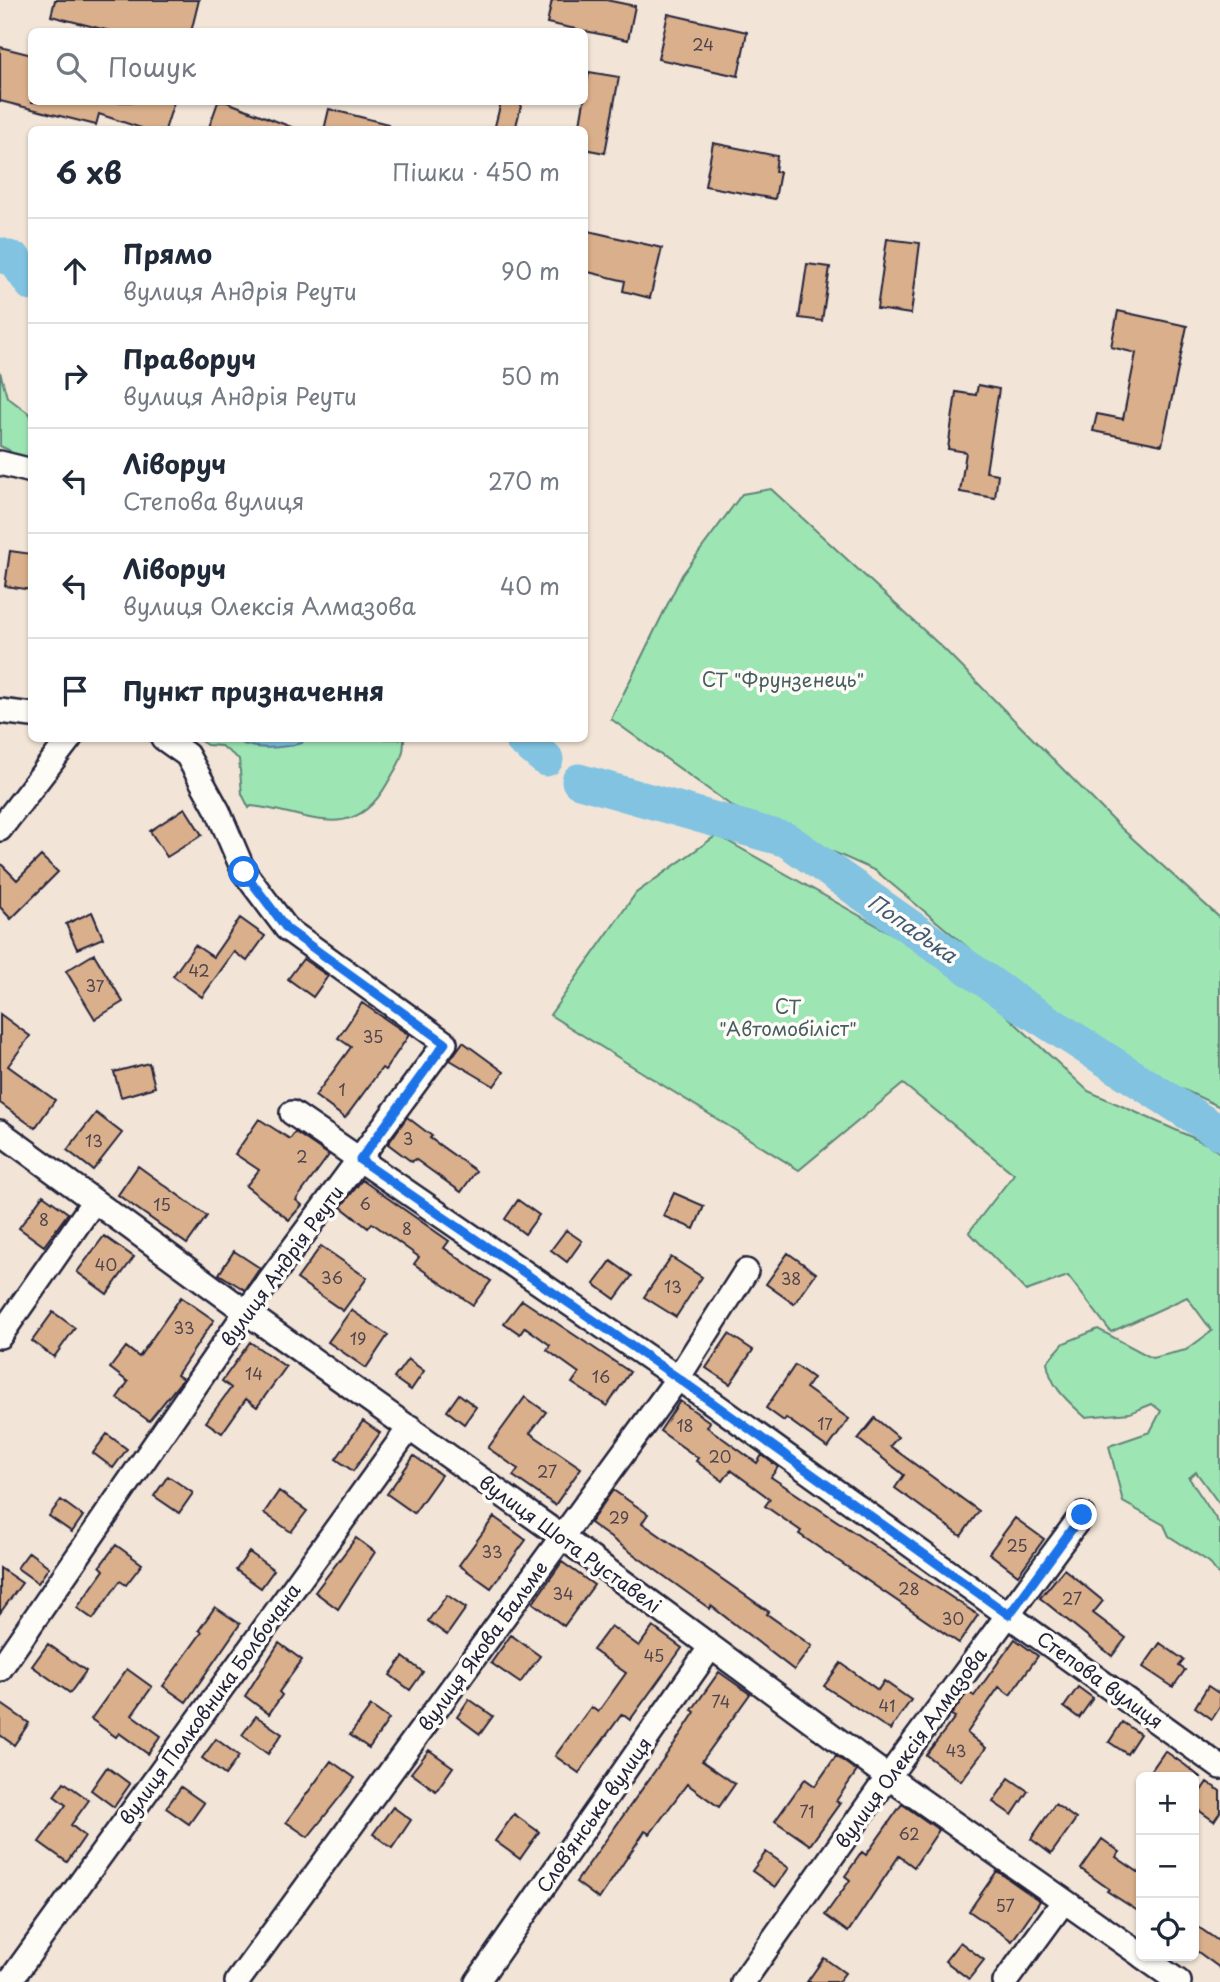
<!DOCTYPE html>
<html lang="uk">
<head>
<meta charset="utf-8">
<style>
  :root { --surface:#fff; --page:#f2f2f3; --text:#1f2937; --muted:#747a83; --line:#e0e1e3 }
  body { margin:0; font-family:"Playpen Sans",sans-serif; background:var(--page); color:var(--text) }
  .controls { position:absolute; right:21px; bottom:21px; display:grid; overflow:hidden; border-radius:10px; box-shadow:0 2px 5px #0004 }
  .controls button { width:63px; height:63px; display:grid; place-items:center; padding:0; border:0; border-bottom:2px solid var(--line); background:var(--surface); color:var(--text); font:35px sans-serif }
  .stop { position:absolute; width:21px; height:21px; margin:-16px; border:5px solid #1a73e8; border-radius:50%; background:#fff }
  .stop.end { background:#1a73e8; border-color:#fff; box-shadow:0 2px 7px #0008 }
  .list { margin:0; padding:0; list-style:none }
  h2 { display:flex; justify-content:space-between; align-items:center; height:91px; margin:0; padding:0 28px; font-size:30px }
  h2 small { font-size:23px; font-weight:400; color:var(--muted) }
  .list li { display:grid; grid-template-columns:46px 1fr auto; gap:21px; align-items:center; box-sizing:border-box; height:105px; padding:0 28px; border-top:2px solid var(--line) }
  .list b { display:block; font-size:26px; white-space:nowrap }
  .list p { margin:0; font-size:23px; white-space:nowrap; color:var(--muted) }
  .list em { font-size:23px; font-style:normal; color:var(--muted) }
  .icon { flex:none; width:38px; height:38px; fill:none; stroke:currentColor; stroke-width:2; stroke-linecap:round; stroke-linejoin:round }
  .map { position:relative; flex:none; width:1220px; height:1982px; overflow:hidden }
  .search { position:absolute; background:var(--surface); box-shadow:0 2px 5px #0004; left:28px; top:28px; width:560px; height:77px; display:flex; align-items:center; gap:18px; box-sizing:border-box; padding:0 24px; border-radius:10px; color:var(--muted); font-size:26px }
  .panel { position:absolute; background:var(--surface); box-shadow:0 2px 5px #0004; left:28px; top:126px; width:560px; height:616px; border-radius:10px }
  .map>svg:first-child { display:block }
  .green { fill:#9de6b4; stroke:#608478; stroke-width:2 }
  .water { fill:#81c3e1; stroke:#5b839f; stroke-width:2 }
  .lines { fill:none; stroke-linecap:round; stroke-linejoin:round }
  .river { stroke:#81c3e1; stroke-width:35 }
  .building { fill:#daaf8b; stroke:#22223b; stroke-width:2 }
  .minor-casing { stroke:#22223b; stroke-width:28 }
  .minor { stroke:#fdfcf7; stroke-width:23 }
  .route { stroke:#1a73e8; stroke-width:9 }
  .labels { text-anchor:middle; stroke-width:7; stroke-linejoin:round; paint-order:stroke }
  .number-label { font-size:16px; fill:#50454f }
  .park-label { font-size:19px; fill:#475d5f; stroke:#fdfcf7 }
  .street-label { font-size:19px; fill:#22223b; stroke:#fdfcf7 }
  .water-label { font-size:21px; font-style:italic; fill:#435a75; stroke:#fdfcf7 }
</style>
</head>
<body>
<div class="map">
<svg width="1220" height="1982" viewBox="0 0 1220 1982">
  <rect width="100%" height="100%" fill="#f2e5d7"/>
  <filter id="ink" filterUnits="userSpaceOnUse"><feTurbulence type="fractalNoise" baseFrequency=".0143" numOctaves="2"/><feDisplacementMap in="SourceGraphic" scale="14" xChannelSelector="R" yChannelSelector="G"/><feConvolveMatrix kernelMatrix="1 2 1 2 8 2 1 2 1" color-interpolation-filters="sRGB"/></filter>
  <g filter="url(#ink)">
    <path class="green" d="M0,372L7,397L31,415V459L15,460L9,450L0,446Z
      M771,489L944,649L1121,828L1220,918V1107L1115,1057L1036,1004L876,871L733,807L611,719L682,575L742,494Z
      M197,739L302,743L303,739H404C405,757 396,768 387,784C351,847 306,811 251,806L249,808L242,794L239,759L221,746L207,745Z
      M717,835L961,973L1088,1091L1207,1144L1220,1153V1505L1196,1472L1189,1478L1220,1525V1577L1209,1562L1169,1536L1164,1525L1123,1502L1109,1446L1150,1432L1161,1411L1152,1404L1130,1413L1085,1417C1068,1401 1050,1387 1047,1362L1064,1343L1098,1329L1152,1358L1186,1350L1212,1331L1187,1297L1111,1332L1068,1276L1026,1291L969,1232L1014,1174L903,1084L799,1170L550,1015L636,893Z"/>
    <path class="water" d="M234,739H303L302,743C282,748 251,752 234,739Z"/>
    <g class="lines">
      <path class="river" d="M0,255L15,260L32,284
        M521,738L546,759
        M579,781L787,840L1015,1001L1220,1133"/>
    </g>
    <path class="building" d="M55,0H199L191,32H114L51,16Z
      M552,0H606L635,6L628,40L547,23Z
      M668,14L747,32L738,76L658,59Z
      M0,47L32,55V102H174L165,130H147L99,114L96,125L0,101Z
      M589,72L619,77L605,153L584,149V130H579Z
      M218,102H227L299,130H208Z
      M501,102H522L515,130H494Z
      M329,109L388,124L387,130H324Z
      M713,143L777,156L775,172H780L775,199L705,186Z
      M584,230L662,248L650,298L623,291L625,281L584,271Z
      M887,239L920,243L911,314L877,309Z
      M807,264L830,267L822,321L799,318Z
      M1118,311L1187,326L1162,445L1093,431L1097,414L1123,419L1136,353L1111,347Z
      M978,385L999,389L986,472L998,474L995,498L960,492L966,452L948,449L956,392L976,395Z
      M10,551L32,554V590L5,586Z
      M185,808L202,835L167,857L150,831Z
      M41,856L58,872L11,919L0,907V863L17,880Z
      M92,912L103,938L77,949L66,924Z
      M240,918L265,936L247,961L234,952L202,997L173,976L195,945L213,957Z
      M94,954L123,1002L95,1019L66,971Z
      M303,959L328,976L313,997L288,979Z
      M362,1003L409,1035L385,1070L382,1068L345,1118L315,1096L351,1047L338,1038Z
      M0,1014L30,1036L8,1066L55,1100L35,1128L0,1103Z
      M463,1042L504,1072L494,1086L450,1060Z
      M149,1063L155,1087L121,1097L114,1072Z
      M96,1113L122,1133L93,1170L67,1150Z
      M407,1117L432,1136L430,1138L476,1171L461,1192L415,1159L412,1162L388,1144Z
      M259,1119L290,1139L295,1132L329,1155L296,1200L302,1205L289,1220L246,1186L259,1170L235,1154Z
      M138,1166L207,1216L187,1244L118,1195Z
      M362,1180L449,1241L444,1248L491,1281L473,1305L414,1264L419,1257L372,1223L368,1228L341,1207Z
      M674,1193L704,1206L694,1229L663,1216Z
      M43,1195L68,1213L44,1246L19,1228Z
      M518,1200L539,1215L525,1234L505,1219Z
      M566,1230L582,1241L567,1262L551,1250Z
      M104,1236L134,1257L107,1294L77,1272Z
      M321,1246L367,1278L343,1311L297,1279Z
      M234,1251L260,1268L245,1290L219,1274Z
      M788,1253L816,1273L794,1304L766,1284Z
      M671,1257L702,1277L676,1317L644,1297Z
      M611,1261L632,1276L615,1299L594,1284Z
      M181,1297L214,1320L177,1375L183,1379L149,1421L117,1398L128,1382L110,1368L126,1347L139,1357Z
      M522,1300L630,1372L607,1406L572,1383L579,1373L547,1350L550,1345L525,1327L520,1334L504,1323Z
      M351,1310L388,1335L366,1368L328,1342Z
      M53,1312L75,1328L54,1357L32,1341Z
      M729,1334L753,1350L730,1384L706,1368Z
      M250,1342L286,1367L257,1407L246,1399L222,1433L206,1422L231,1388L222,1381Z
      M408,1359L424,1371L411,1390L394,1378Z
      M795,1365L813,1378L806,1388L849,1419L828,1448L786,1418L784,1421L766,1408Z
      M459,1394L476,1407L464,1424L447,1411Z
      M525,1397L546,1412L530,1433L581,1468L555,1505L513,1476L518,1469L488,1448Z
      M680,1401L710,1422L707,1427L757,1463L762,1455L778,1467L771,1477L978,1615L959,1643L799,1534L801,1531L765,1506L770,1499L731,1470L723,1481L696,1461L698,1458L660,1431Z
      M875,1418L898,1437L890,1446L979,1511L961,1536L895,1488L904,1475L858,1439Z
      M363,1421L380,1433L353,1471L336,1459Z
      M107,1434L127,1449L113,1468L93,1453Z
      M414,1456L441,1475L414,1513L387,1494Z
      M168,1476L193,1493L179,1513L154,1496Z
      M613,1490L648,1514L642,1523L769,1612L767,1614L812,1646L794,1670L711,1606L710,1609L590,1523Z
      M279,1491L307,1511L291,1532L264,1513Z
      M61,1500L83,1516L72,1532L49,1516Z
      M494,1517L526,1540L491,1588L459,1565Z
      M1015,1518L1044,1539L1018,1575L989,1553Z
      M356,1538L375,1552L338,1609L315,1592Z
      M116,1545L142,1564L126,1585L120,1581L93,1619L77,1608L104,1570L100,1566Z
      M29,1552L49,1567L38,1583L17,1568Z
      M249,1552L274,1570L261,1588L236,1570Z
      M562,1562L594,1585L564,1626L533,1603Z
      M0,1568L22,1583L0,1613Z
      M1064,1569L1103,1601L1093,1613L1126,1638L1112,1656L1040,1598Z
      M447,1595L466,1608L447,1635L428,1621Z
      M215,1607L240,1624L186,1702L163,1686L202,1632L199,1630Z
      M611,1626L639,1646L653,1627L682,1648L630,1720L622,1714L579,1773L555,1756L591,1707L598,1712L626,1673L593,1650Z
      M511,1635L540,1656L520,1683L491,1663Z
      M1015,1639L1038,1656L1010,1695L999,1687L967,1733L986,1748L961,1781L926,1755L955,1717L951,1715L968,1692L974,1696Z
      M279,1643L302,1660L279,1692L282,1695L269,1714L245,1696Z
      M1160,1643L1184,1660L1179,1666L1185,1670L1173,1687L1143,1667Z
      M48,1644L86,1671L70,1693L32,1666Z
      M403,1657L423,1672L410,1690L390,1675Z
      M841,1663L878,1690L884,1681L911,1700L890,1730L824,1686Z
      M127,1669L152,1687L132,1715L161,1736L148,1754L119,1733L116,1737L91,1719Z
      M719,1672L750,1694L702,1761L735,1784L719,1807L687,1784L650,1834L645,1831L599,1899L576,1882L674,1744L695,1712L692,1710Z
      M1208,1686L1220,1694V1707L1212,1719L1195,1707Z
      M1078,1687L1093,1698L1079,1718L1064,1707Z
      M469,1699L493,1716L480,1734L457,1717Z
      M0,1703L29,1723L14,1745L0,1735Z
      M371,1706L389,1719L369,1748L350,1735Z
      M256,1716L282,1734L268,1754L242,1735Z
      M1122,1722L1140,1734L1127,1754L1109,1742Z
      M216,1739L239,1756L225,1775L202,1758Z
      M429,1750L453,1767L436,1791L411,1773Z
      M1165,1751L1185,1765L1200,1777H1161L1151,1771Z
      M836,1756L857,1771L836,1801L840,1803L810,1845L775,1821L805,1779L815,1786Z
      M331,1761L355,1778L308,1837L286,1822Z
      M107,1767L130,1784L114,1807L91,1790Z
      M1009,1778L1028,1791L1012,1815L993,1802Z
      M64,1782L89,1800L71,1825L85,1836L67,1862L39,1842L66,1805L54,1796Z
      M1207,1782L1220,1791V1812L1214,1821L1194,1807V1801Z
      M181,1787L204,1803L189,1824L166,1808Z
      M902,1804L939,1830L914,1867L899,1856L848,1932L825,1915L850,1880L845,1876L862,1852L866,1855Z
      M1055,1804L1076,1819L1051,1854L1031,1839Z
      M393,1807L411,1820L392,1848L373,1834Z
      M514,1814L539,1832L520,1859L495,1841Z
      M1102,1839L1120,1852L1116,1857L1141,1874V1913L1107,1891L1109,1889L1081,1869Z
      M766,1852L789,1868L775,1887L752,1871Z
      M997,1871L1040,1901L1012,1941L969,1911Z
      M1194,1924L1220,1942V1968L1194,1949Z
      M960,1942L984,1960L969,1979L945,1961Z
      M824,1958L845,1973L838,1982H807Z"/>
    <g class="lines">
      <defs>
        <path id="minor" d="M0,463L32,471
          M0,711L32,715
          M0,829L70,738
          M292,1113L678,1378L1220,1767
          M0,1132L246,1312L562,1537L888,1777L1141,1955
          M0,1336L94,1201
          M0,1669L246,1312L445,1043L287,929L244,872L218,811L187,755L163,738
          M1142,1956L1179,1982
          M9,1982L410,1427
          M237,1982L678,1378L746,1271
          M477,1982L710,1648
          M743,1982L888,1777L1082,1515
          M1005,1982L1064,1901"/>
      </defs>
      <use href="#minor" class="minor-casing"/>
      <use href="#minor" class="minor"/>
    </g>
  </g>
  <g class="lines" filter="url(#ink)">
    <path class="route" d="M244,872L287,929L445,1043L360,1160L678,1378L1009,1615L1082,1515"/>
  </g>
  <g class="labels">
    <g class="number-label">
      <text x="703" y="51">24</text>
      <text x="199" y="977">42</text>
      <text x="95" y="992">37</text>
      <text x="373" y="1043">35</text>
      <text x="342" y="1096">1</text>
      <text x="408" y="1145">3</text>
      <text x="94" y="1147">13</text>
      <text x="302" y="1163">2</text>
      <text x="365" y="1210">6</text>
      <text x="162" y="1211">15</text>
      <text x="44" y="1226">8</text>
      <text x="407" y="1235">8</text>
      <text x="106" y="1271">40</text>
      <text x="332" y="1284">36</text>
      <text x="791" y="1285">38</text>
      <text x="673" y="1293">13</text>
      <text x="184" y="1334">33</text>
      <text x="358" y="1345">19</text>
      <text x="254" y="1380">14</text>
      <text x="601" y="1383">16</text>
      <text x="825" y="1430">17</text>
      <text x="685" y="1432">18</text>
      <text x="720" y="1463">20</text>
      <text x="547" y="1478">27</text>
      <text x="619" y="1524">29</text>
      <text x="1017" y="1552">25</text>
      <text x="492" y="1558">33</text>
      <text x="909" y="1595">28</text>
      <text x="563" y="1600">34</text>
      <text x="1072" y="1605">27</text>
      <text x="953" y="1625">30</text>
      <text x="654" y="1662">45</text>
      <text x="721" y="1708">74</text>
      <text x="887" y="1712">41</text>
      <text x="956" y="1757">43</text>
      <text x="807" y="1818">71</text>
      <text x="909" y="1840">62</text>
      <text x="1005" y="1912">57</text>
    </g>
    <g class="park-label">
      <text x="783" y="687">СТ "Фрунзенець"</text>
      <text x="788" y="1014">СТ<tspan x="788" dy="22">"Автомобіліст"</tspan></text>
    </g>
    <g class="street-label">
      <text transform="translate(282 1266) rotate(-54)" y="7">вулиця Андрія Реути</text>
      <text transform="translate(570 1544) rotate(36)" y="7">вулиця Шота Руставелі</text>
      <text transform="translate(483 1646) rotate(-54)" y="7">вулиця Якова Бальме</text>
      <text transform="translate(1100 1680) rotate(36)" y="7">Степова вулиця</text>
      <text transform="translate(210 1704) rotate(-54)" y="7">вулиця Полковника Болбочана</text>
      <text transform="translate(911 1748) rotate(-54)" y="7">вулиця Олексія Алмазова</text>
      <text transform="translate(594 1815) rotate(-55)" y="7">Словʼянська вулиця</text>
    </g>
    <g class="water-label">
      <text transform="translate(912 929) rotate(35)" y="7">Попадька</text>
    </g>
  </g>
</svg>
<div class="controls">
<button>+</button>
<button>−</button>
<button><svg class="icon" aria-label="locate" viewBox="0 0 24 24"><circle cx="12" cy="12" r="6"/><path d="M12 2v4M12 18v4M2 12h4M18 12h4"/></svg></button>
</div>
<div class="stop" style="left:244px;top:872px"></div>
<div class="stop end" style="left:1082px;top:1515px"></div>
<div class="search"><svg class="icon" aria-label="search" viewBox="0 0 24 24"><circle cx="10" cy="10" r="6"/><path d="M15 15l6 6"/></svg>Пошук</div>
<section class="panel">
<h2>6 хв<small>Пішки · 450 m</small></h2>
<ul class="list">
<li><svg class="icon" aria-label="ahead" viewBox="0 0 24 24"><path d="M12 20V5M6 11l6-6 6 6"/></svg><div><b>Прямо</b><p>вулиця Андрія Реути</p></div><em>90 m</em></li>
<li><svg class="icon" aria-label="right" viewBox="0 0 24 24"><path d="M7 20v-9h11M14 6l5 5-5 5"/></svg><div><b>Праворуч</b><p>вулиця Андрія Реути</p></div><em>50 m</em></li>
<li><svg class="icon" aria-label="left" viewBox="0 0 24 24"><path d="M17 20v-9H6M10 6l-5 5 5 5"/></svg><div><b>Ліворуч</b><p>Степова вулиця</p></div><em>270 m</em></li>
<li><svg class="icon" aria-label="left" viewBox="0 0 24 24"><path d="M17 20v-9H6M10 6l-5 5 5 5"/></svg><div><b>Ліворуч</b><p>вулиця Олексія Алмазова</p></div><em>40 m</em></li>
<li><svg class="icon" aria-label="arrive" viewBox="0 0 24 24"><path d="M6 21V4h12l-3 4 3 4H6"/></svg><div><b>Пункт призначення</b></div></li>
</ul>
</section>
</div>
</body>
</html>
